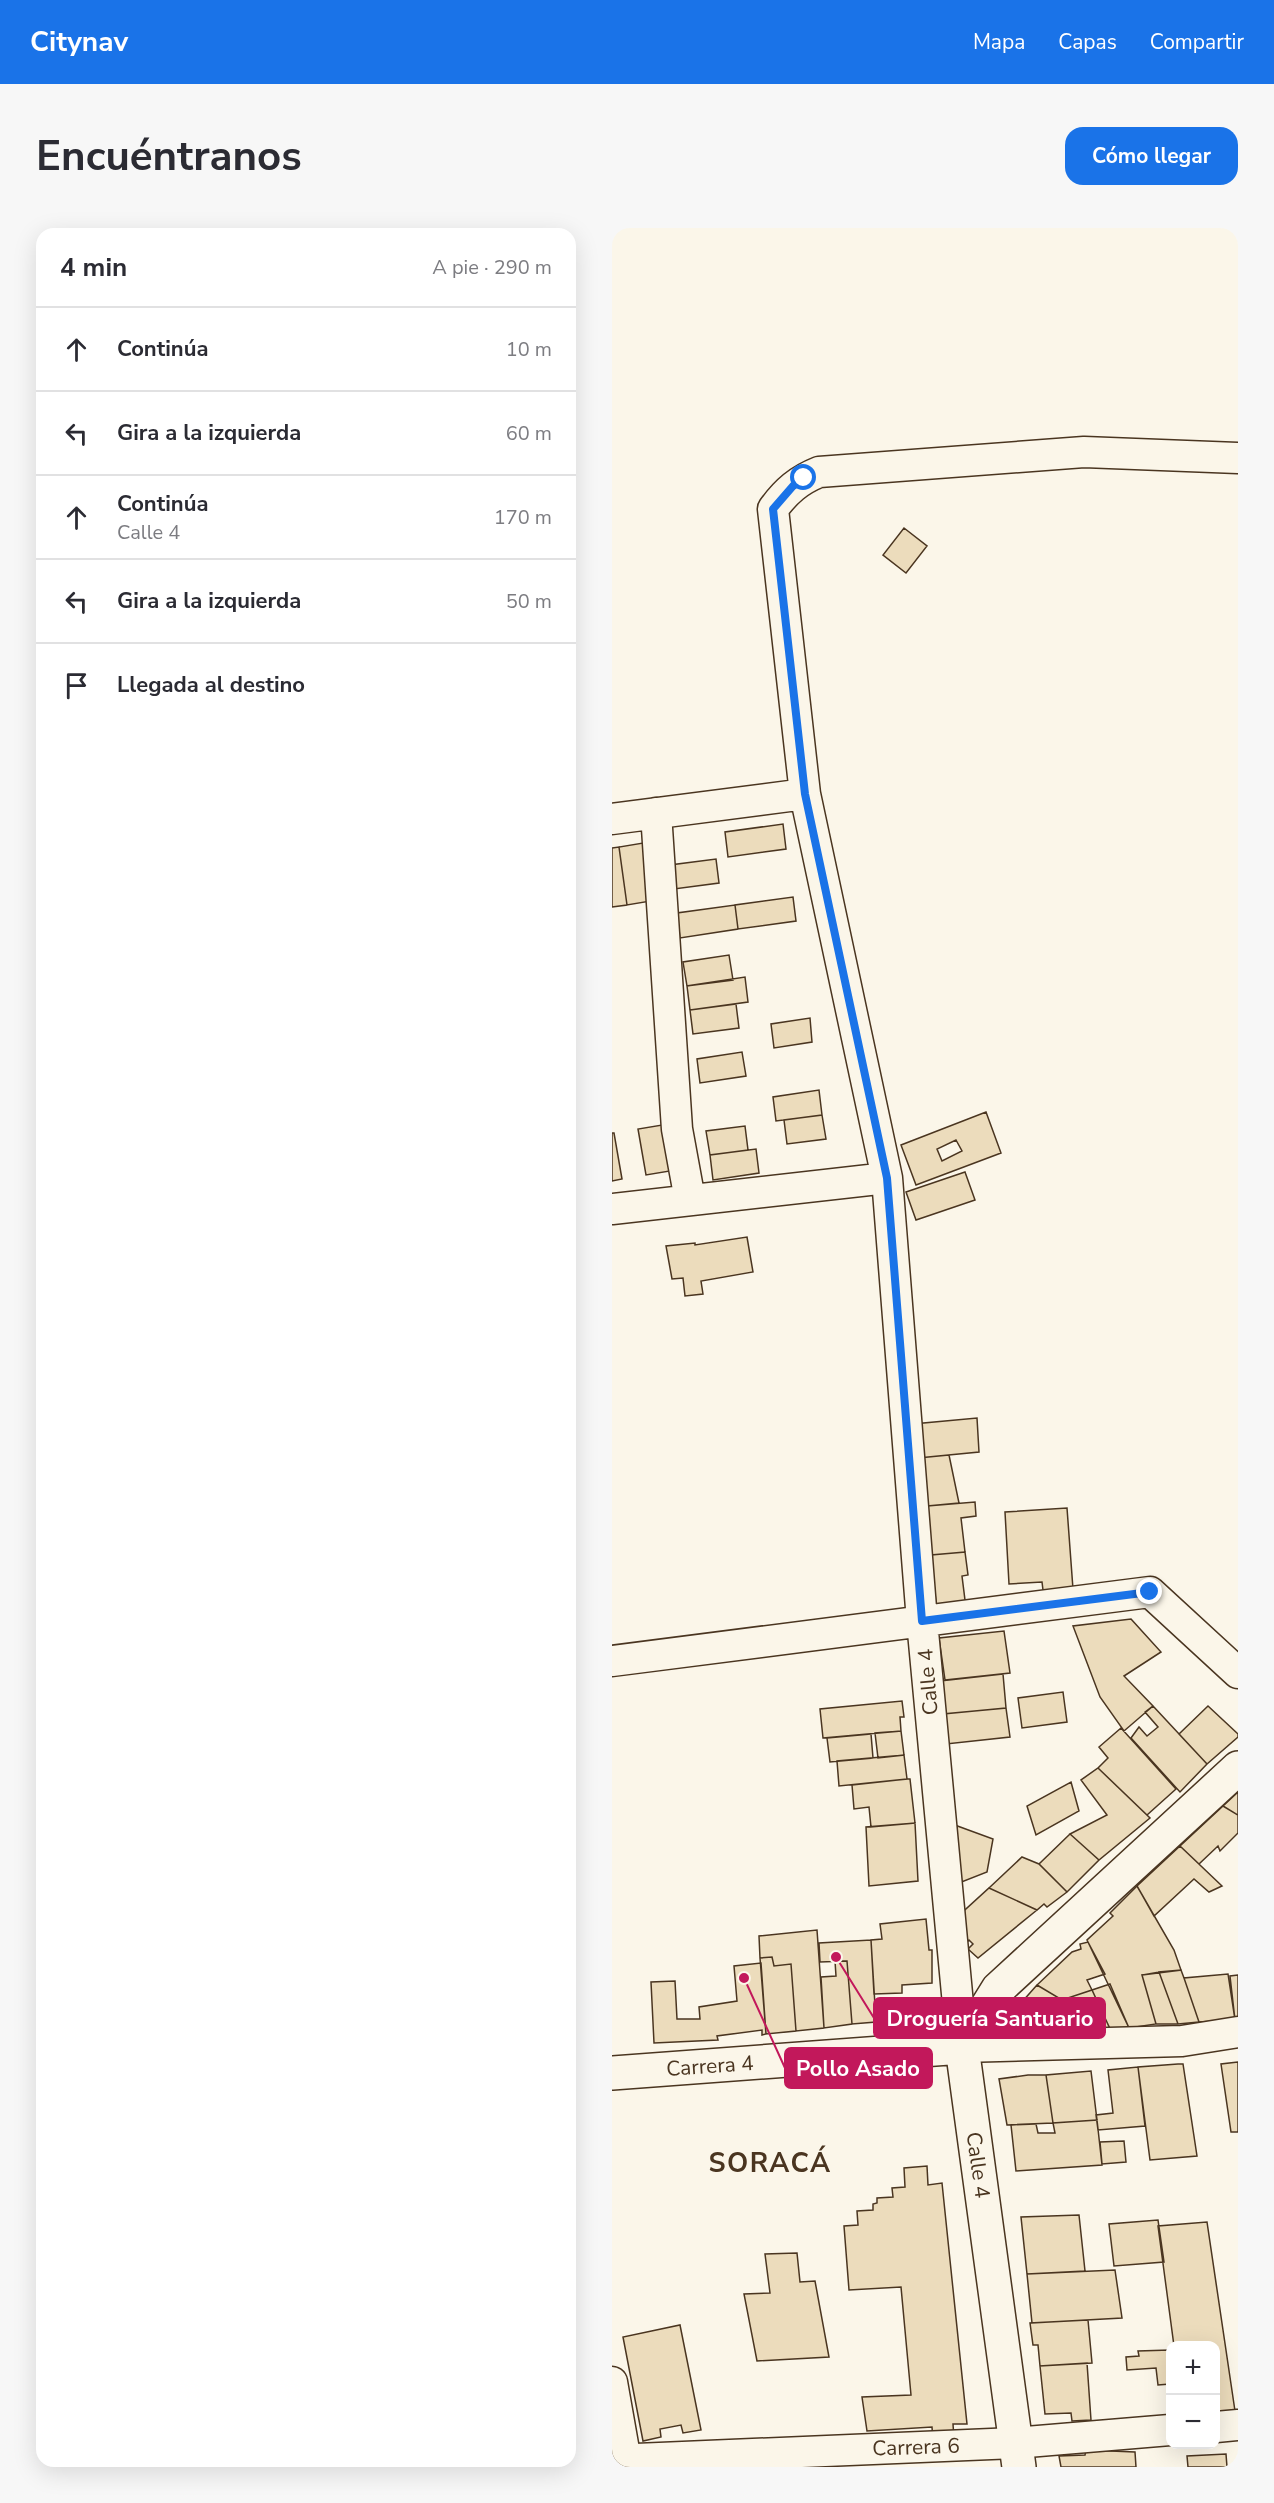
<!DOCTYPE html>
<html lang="es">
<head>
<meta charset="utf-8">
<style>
  :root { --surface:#fff; --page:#f7f7f7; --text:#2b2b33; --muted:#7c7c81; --line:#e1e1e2; --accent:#1a73e8 }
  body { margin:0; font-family:"Nunito Sans",sans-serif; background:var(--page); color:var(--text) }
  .controls { position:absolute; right:18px; bottom:18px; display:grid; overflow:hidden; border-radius:12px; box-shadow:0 6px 24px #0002 }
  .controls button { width:54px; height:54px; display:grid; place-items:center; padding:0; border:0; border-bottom:2px solid var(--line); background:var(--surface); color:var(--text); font:30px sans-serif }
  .stop { position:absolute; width:18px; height:18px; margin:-14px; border:4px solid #1a73e8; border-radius:50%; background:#fff }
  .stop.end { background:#1a73e8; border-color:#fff; box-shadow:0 2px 6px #0008 }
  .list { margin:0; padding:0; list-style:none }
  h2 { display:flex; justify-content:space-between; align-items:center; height:78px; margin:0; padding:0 24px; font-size:26px }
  h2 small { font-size:20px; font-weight:400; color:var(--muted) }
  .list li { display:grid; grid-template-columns:39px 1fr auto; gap:18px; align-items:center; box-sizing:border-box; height:84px; padding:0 24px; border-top:2px solid var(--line) }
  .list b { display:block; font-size:22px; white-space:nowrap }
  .list p { margin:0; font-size:20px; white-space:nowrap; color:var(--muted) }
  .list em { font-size:20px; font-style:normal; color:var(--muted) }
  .icon { flex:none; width:33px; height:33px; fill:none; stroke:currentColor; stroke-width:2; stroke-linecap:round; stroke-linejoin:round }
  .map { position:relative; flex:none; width:626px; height:2239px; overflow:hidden; border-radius:18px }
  header { display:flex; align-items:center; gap:36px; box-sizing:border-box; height:84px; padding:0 30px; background:var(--accent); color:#fff }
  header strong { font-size:28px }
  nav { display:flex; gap:33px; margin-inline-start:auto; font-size:21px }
  .intro { display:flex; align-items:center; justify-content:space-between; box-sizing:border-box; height:144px; padding:0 36px }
  h1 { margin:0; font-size:42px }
  .button { padding:15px 27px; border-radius:18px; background:var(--accent); color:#fff; font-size:21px; font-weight:700 }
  main { display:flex; gap:36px; padding:0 36px }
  aside { flex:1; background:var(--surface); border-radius:18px; box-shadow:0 6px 24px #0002 }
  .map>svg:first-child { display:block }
  .building { fill:#ecdcbc; stroke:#4a3520; stroke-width:1.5; fill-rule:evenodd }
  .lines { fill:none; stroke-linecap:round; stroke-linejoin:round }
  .minor-casing { stroke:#4a3520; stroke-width:33 }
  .secondary-casing { stroke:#4a3520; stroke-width:36 }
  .minor { stroke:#fbf6e9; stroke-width:30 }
  .secondary { stroke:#fbf6e9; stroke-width:33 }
  .route { stroke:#1a73e8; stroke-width:8 }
  .labels { text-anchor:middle; stroke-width:4.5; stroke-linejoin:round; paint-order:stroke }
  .street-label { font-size:21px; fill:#4a3520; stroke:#fbf6e9 }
  .district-label { font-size:27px; font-weight:bold; letter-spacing:1.5px; fill:#4a3520; stroke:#fbf6e9 }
  .leader { fill:none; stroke:#c2185b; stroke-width:2 }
  .callout-dot { fill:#c2185b; stroke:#fbf6e9; stroke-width:2 }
  .callout { fill:#c2185b; stroke:#c2185b; stroke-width:2 }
  .callout-label { font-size:22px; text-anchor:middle; font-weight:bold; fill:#fff }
</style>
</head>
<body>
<header>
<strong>Citynav</strong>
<nav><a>Mapa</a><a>Capas</a><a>Compartir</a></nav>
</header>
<div class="intro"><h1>Encuéntranos</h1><a class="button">Cómo llegar</a></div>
<main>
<aside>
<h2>4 min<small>A pie · 290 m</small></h2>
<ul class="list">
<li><svg class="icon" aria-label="ahead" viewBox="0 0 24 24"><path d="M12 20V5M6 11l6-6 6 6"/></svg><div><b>Continúa</b></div><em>10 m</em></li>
<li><svg class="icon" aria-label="left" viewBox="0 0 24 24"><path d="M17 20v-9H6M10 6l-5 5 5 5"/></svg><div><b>Gira a la izquierda</b></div><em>60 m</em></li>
<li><svg class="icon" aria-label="ahead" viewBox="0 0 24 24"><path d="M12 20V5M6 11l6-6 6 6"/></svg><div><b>Continúa</b><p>Calle 4</p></div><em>170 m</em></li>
<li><svg class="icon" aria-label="left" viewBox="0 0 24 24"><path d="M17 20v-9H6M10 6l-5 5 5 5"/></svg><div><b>Gira a la izquierda</b></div><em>50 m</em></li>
<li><svg class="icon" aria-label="arrive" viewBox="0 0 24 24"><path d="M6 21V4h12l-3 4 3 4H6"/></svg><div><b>Llegada al destino</b></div></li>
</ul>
</aside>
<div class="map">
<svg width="626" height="2239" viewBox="0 0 626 2239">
  <rect width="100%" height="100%" fill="#fbf6e9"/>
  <path class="building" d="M292,300L315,318L294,345L271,327Z
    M171,596L174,621L116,629L113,604Z
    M31,615L39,673L15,677L7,619Z
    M7,619L15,677L0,679V620Z
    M104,631L107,655L62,661L58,637Z
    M181,669L184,693L126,701L123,677Z
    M123,677L126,701L68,710L65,685Z
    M117,727L121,752L75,758L71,734Z
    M133,749L136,774L78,782L75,758Z
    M124,776L127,800L81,806L78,782Z
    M198,790L200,814L162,820L159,796Z
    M130,824L134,848L88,855L85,831Z
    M207,862L210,887L164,893L161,869Z
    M374,884L389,925L304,957L289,917ZM344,912L350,923L330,933L325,921Z
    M210,887L214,911L175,916L172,892Z
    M50,897L58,943L34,947L26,901Z
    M133,898L136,922L98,927L94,903Z
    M0,905H2L10,951L0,953Z
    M144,921L147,945L101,952L98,927Z
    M353,944L363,972L304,992L294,964Z
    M135,1009L141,1044L89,1053L91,1066L73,1068L71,1050L60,1051L54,1018L83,1015V1017Z
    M365,1190L367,1224L306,1230L301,1196Z
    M337,1227L347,1275L315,1278L306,1230Z
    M363,1274L364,1288L349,1290L353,1324L319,1327L315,1278Z
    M455,1280L461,1361L431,1362L430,1354L397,1356L393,1284Z
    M353,1324L356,1347L350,1348L354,1380L325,1384L319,1327Z
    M519,1391L549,1424L512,1448L541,1478L512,1503L488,1469L461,1398Z
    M392,1403L398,1445L333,1452L327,1410Z
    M391,1446L394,1480L331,1486L328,1453Z
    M451,1464L455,1494L410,1500L406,1470Z
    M290,1473L292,1489H288L289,1503L211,1510L208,1481Z
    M541,1478L595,1536L568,1564L519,1510L527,1499L535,1508L546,1499L533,1484Z
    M596,1478L626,1506V1509L595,1536L567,1506Z
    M394,1480L398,1509L334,1516L331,1486Z
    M509,1500L564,1561L535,1587L486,1540L496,1530L487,1519Z
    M289,1503L292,1527L266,1530L263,1505Z
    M259,1506L261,1530L218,1534L215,1510Z
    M292,1527L295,1551L227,1558L225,1533Z
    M486,1540L538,1590L487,1632L458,1606L495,1587L469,1552Z
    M295,1551H298L303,1595L259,1599L257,1579L242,1581L240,1557Z
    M459,1554L467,1583L424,1607L415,1578Z
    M626,1564V1587L611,1578Z
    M611,1578L626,1587V1605L608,1623L606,1618L587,1636L568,1618Z
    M303,1595L306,1653L257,1658L254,1599Z
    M340,1596L381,1611L375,1644L347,1655Z
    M458,1606L487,1632L455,1664L427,1636Z
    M568,1618L610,1658L597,1664L582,1651L542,1688L525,1658Z
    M410,1629L427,1636L455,1664L435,1679L432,1676L425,1682L377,1660Z
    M525,1658L562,1722L569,1742L530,1747L544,1796L517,1800L475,1712L501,1688L498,1685Z
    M377,1660L425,1682L366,1730L356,1721L361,1716L357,1712L355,1714L349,1704L343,1691Z
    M314,1691L317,1722H320V1755L290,1757V1765L262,1766L259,1712L270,1711L268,1696Z
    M205,1702L212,1800L184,1803L179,1736L162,1738L160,1729L148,1730L147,1708Z
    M259,1712L264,1794L240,1796L235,1733L208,1734L207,1715Z
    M476,1714L493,1746L475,1752L480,1762L450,1772L425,1757L460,1724L469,1721L468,1716Z
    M160,1729L162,1738L179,1736L184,1803L154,1806L148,1730Z
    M223,1733H235L240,1796L212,1800L209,1749L224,1748Z
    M149,1735L154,1806L150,1807V1802L105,1808L106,1812L42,1815L39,1754L63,1753L65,1791H88L87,1779L125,1773L122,1738Z
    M569,1742L572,1750L587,1794L566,1796L547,1744Z
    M547,1744L566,1796H544L530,1747Z
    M616,1746L623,1792L587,1794L572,1750Z
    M626,1747V1792H623L618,1748Z
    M498,1756L517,1800L500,1805L480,1762Z
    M425,1757L450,1772L480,1762L500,1805L405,1806L393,1793Z
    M626,1834V1904H619L609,1836Z
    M566,1836H571L585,1928L538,1932L526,1839Z
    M526,1839L533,1898L486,1902L484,1887L501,1885L496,1842Z
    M479,1843L485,1892L441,1895L434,1847Z
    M416,1847H434L441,1895L395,1897L387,1851Z
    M485,1892L490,1937L404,1943L399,1897L424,1896L426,1905H443L441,1895Z
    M512,1913L514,1934L490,1936L488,1914Z
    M315,1938L316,1957L330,1955L355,2196H341L342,2211L321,2213L320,2199L255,2203L250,2169L299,2167L289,2059L237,2062L232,1998L246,1997L245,1983L261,1982V1976L265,1975V1970L281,1969L280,1960L293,1959L292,1940Z
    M467,1987L473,2043L415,2046L409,1989Z
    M546,1992L552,2034L502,2038L497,1996Z
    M595,1994L623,2183L604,2184V2118H562L546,1998Z
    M185,2025L188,2054L203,2053L217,2129L145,2133L132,2066L158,2065L153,2026Z
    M503,2042L510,2090L420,2095L415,2046Z
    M476,2092L480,2135L428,2138L426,2117H421L418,2095Z
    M68,2097L89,2202L71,2205L69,2197L48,2201L49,2209L31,2213L11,2109Z
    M558,2122V2156L546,2157L544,2140L515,2142L514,2129L527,2128L526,2123Z
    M475,2135L479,2192L460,2193L459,2185L433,2186L428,2138Z
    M474,2222L523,2224L524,2239H449L447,2228L473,2227Z
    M614,2226L615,2239H576L575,2228Z"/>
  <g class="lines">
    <defs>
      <path id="minor" d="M626,230L472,224L207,244C187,252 174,263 161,281L193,566L275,950L310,1393L350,1819L570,1813L626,1804
        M44,585L65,901L78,972
        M0,591L193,566
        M0,981L275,950
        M0,1433L538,1364L626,1445
        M0,2154L15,2239
        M604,2199L626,2197
        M0,2232L403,2215L558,2202"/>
      <path id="secondary" d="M350,1819L407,2239
        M350,1819L386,1761L626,1540
        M0,1845L350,1819"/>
    </defs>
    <use href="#minor" class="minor-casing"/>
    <use href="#secondary" class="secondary-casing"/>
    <use href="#minor" class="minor"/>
    <use href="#secondary" class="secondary"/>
  </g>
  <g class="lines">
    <path class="route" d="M192,250L181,258L161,281L193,566L275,950L310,1393L538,1364"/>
  </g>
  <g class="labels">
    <g class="street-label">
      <text transform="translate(316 1454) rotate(-95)" y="7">Calle 4</text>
      <text transform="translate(98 1838) rotate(-4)" y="7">Carrera 4</text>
      <text transform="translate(366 1937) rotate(82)" y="7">Calle 4</text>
      <text transform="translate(304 2219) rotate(-2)" y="7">Carrera 6</text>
    </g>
    <g class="district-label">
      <text x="158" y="1944">SORACÁ</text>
    </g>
  </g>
  <path class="leader" d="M224 1729L262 1790M132 1750L173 1840"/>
  <g class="callout-dot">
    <circle cx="224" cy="1729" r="6"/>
    <circle cx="132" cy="1750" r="6"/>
  </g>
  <g class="callout">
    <rect x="262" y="1770" width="231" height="40" rx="6"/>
    <rect x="173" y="1820" width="147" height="40" rx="6"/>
  </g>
  <g class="callout-label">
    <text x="378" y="1798">Droguería Santuario</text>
    <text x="246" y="1848">Pollo Asado</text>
  </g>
</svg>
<div class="controls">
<button>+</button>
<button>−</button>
</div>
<div class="stop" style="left:192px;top:250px"></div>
<div class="stop end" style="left:538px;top:1364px"></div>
</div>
</main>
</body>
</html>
